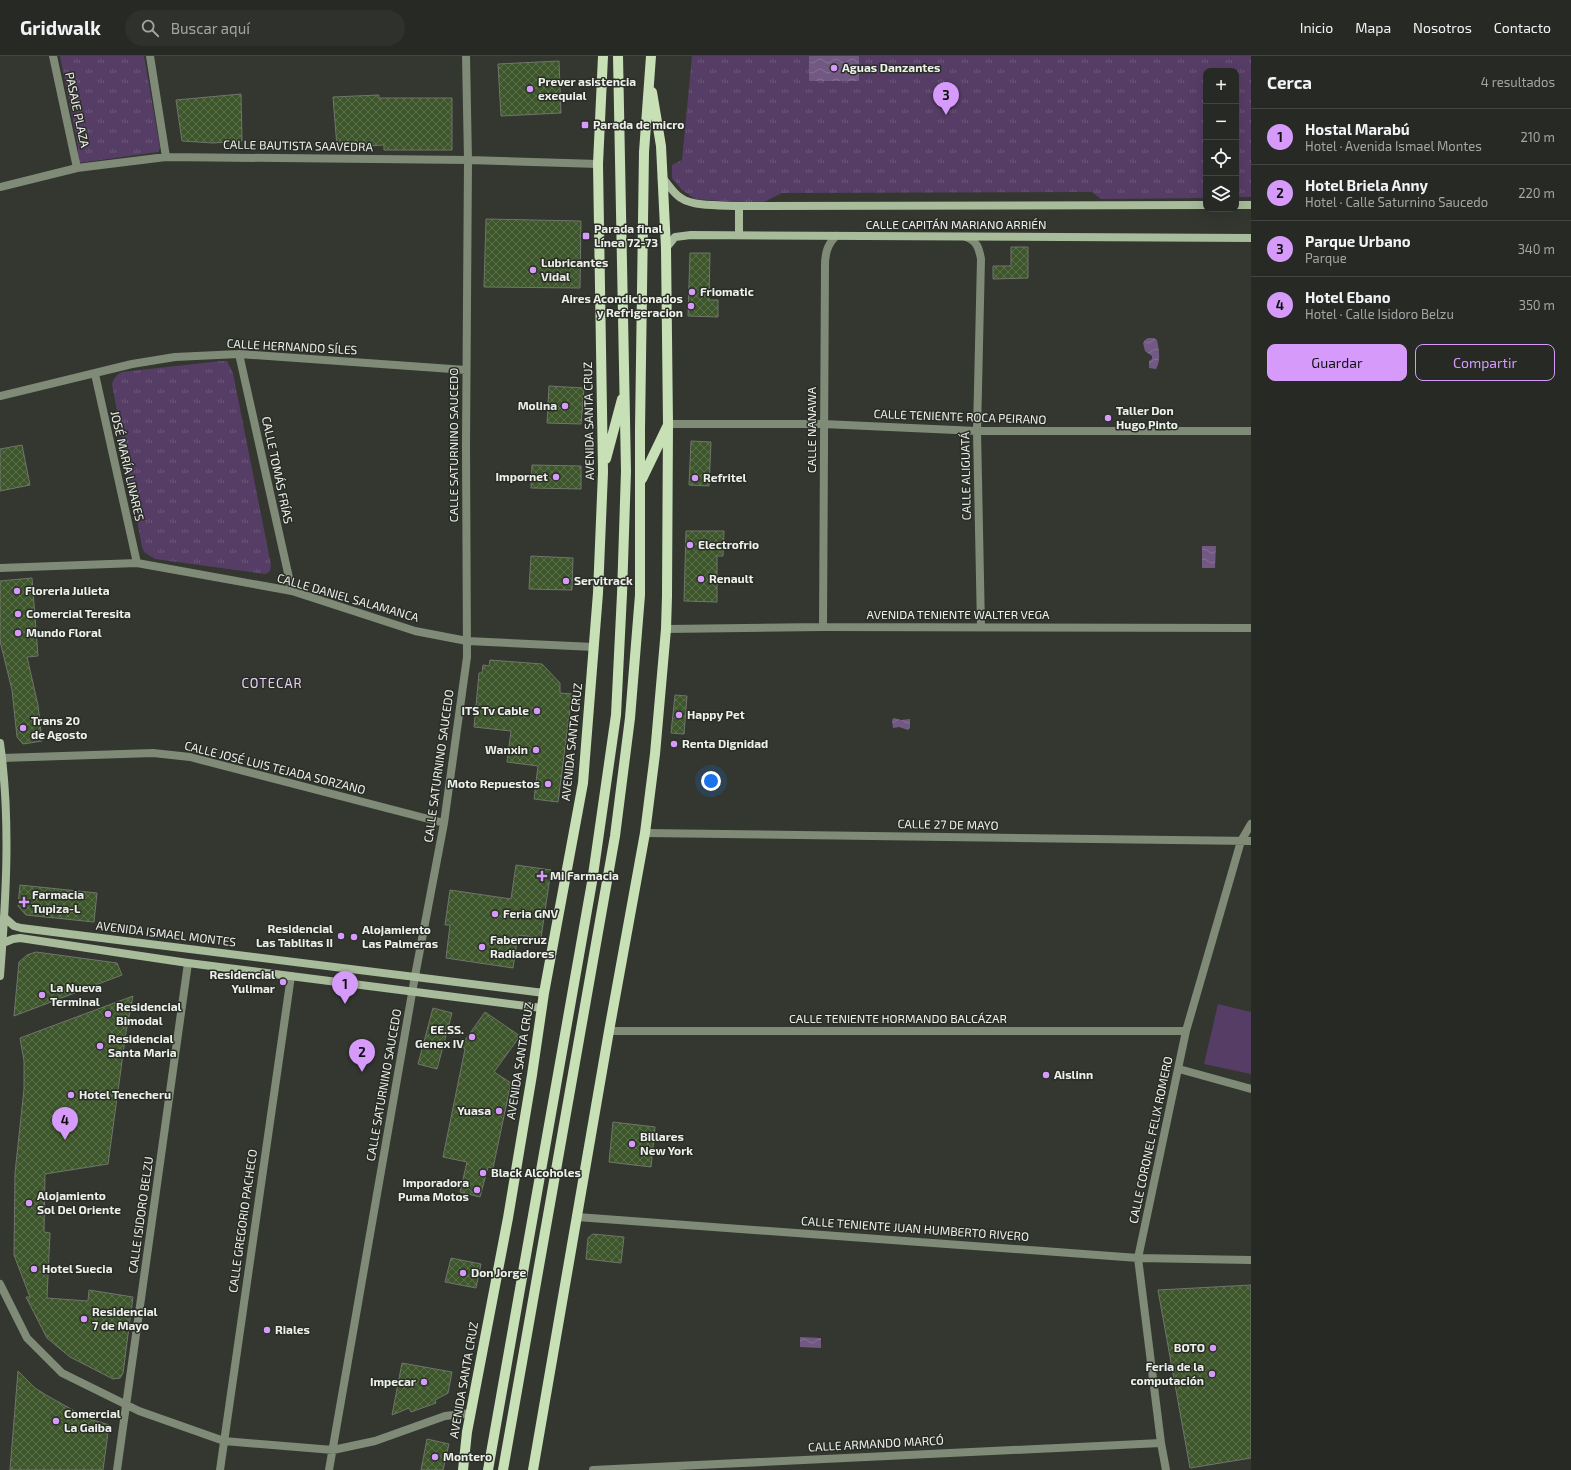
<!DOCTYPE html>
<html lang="es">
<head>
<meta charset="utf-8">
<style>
  :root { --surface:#262924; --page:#2e312c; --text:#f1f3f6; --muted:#a4a6a6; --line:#424541; --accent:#d69bfa }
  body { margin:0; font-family:"Exo 2",sans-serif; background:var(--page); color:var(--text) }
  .controls { position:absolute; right:12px; top:12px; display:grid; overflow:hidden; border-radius:8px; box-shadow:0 4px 16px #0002 }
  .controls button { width:36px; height:36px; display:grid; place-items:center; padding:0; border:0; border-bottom:1px solid var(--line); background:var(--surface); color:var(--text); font:20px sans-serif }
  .you { position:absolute; left:711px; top:725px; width:14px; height:14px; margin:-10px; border:3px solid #fff; border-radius:50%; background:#1a73e8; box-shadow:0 0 0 6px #1a73e833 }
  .badge { display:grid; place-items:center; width:26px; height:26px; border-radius:50%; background:var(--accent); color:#111; font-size:13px; font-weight:700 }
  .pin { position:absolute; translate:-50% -33px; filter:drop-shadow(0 1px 2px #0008) }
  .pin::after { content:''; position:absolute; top:21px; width:14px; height:12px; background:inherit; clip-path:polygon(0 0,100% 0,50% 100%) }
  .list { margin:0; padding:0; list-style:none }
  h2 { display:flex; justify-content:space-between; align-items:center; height:52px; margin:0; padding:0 16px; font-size:17px }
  h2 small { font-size:13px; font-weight:400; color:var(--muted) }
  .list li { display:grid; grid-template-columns:26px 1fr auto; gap:12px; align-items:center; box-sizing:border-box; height:56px; padding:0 16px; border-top:1px solid var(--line) }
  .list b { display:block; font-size:15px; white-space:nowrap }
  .list p { margin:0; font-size:13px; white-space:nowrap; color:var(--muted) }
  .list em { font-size:13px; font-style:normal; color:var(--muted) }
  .actions { display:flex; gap:8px; padding:12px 16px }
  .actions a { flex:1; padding:9px 0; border:1px solid var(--accent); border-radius:8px; text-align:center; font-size:14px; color:var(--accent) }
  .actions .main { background:var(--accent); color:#111 }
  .icon { flex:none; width:22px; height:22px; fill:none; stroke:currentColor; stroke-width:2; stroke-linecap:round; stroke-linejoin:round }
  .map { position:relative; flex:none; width:1251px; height:1414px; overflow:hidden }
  header { display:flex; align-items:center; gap:24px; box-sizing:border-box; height:56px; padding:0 20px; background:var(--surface); border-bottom:1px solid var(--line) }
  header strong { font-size:19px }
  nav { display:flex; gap:22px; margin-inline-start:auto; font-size:14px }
  .search { width:280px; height:36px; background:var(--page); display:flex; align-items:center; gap:10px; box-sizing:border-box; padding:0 14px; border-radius:22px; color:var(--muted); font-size:15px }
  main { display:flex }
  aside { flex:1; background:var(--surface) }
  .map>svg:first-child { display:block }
  .green { fill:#563d65 }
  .park { fill:url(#park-tufts) }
  .water { fill:url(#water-waves) }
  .building { fill:url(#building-cross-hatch); stroke:#70756c }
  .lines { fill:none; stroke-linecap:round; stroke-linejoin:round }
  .street { stroke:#7f8b77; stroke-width:8 }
  .secondary { stroke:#a8bb9b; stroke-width:8 }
  .primary { stroke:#c7e0b6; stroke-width:10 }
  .poi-dot { fill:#d69bfa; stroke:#292d26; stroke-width:1.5 }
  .labels { text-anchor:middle; stroke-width:3; stroke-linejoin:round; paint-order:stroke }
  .poi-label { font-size:12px; font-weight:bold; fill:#edf0eb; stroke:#292d26; text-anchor:start }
  .street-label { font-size:12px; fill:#edf0eb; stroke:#292d26 }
  .neighbourhood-label { font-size:13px; letter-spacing:1px; fill:#e8d0f9; stroke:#292d26 }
</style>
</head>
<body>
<header>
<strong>Gridwalk</strong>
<div class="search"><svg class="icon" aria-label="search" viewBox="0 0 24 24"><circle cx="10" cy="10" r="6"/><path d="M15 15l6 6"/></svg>Buscar aquí</div>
<nav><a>Inicio</a><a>Mapa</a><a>Nosotros</a><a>Contacto</a></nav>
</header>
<main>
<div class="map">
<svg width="1251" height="1414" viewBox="0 0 1251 1414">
  <defs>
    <pattern id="park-tufts" width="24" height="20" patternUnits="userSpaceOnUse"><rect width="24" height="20" fill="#563d65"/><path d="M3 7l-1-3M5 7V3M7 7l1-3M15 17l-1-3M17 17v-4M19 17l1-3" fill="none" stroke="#6f597b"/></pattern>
    <pattern id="water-waves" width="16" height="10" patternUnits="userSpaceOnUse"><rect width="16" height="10" fill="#725983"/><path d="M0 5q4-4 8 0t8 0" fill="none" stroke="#867195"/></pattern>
    <pattern id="building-cross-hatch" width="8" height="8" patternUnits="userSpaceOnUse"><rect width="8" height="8" fill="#3e562b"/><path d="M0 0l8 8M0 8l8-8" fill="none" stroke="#5a6f4a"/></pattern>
  </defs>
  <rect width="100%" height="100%" fill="#333730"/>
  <path class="green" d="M1218,948L1251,956V1018L1204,1008Z"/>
  <path class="park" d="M60,0H144L160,92L158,96L78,107V90Z
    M692,0H1251V141H1236V15H1206V142L1101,143L1092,136L782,137L764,146H733L695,143L682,134L672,122V109L682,104Z
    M221,305H227L233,317L271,509L270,515L266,518L155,503L144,496L142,491L112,328C114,322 116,319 122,316Z"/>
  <path class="water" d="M809,0H859V25H809Z
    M1148,282H1154L1157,284C1159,293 1161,305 1156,313L1149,312V305L1152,303V300L1145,295L1143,287L1145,284Z
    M1202,490H1216L1215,512H1202Z
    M894,662L901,664L910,663V672L908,674L899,671L893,672L892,664Z
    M800,1281L821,1282V1292L800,1291Z"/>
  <path class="building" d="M559,5L561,57L501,60L498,8Z
    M241,38L242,85L213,87L182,85L176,44Z
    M379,39V42H452V94H384V89L337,91L333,41Z
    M486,163L581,165L580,232L484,231Z
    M1011,191H1028V222L993,223V210H1011Z
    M690,197H710L709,244H718V261L688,260Z
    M549,330L584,332L581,368L547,367Z
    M691,385L711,386L709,430L689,429Z
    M22,389L30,429L0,435V393Z
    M532,409L581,410V433L531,432Z
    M686,475H724L723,500H717V546L684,545Z
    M531,500L573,502L572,534L529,533Z
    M32,522L38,600L27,601L38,649L42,685L23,688L17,681L12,634L0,585V525Z
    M490,604L542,608L560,627V637L572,638L558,746L534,743L538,710L507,706L511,675L474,671L479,617H482L483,609L489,610Z
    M675,639L687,640L684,678L671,677Z
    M516,809L551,814L541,882L518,879L513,912L446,902L450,869H445L450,834L511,843Z
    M20,829L97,837L94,866L26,859L18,850Z
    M36,896L117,907L122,919L14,960L19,906L27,899Z
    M133,940L126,976L108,1108L45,1118L44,1176L50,1177L47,1242L88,1245L89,1234L133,1241L123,1317L120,1322L113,1323L70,1301L47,1282L26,1241H30L14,1199L15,1117L24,1033V1005L20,982Z
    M433,952L452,957L437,1013L418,1008Z
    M485,956L520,980L494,1016L511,1027L493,1112L488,1111L480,1141L460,1136L467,1106L443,1101L465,993L461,990Z
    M613,1066L655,1071L651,1111L609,1106Z
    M593,1178L624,1181L621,1207L586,1203L588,1182Z
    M451,1202L481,1208L476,1232L445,1226Z
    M1251,1229V1402L1190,1412L1158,1234Z
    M402,1307L452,1316L448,1337L435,1344L436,1347L411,1356L409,1352L392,1359Z
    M18,1315L35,1332L46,1339L87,1362L109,1369L103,1414H10Z
    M427,1383L449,1388L443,1414H421Z"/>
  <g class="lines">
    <path class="street" d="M53,0L77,112
      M150,0L166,101
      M0,131L77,112L166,101L468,104L598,108
      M966,181C977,185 979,192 981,203L977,375L981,571
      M239,298L292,535
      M95,318L137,507
      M0,340L132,308L175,301L239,298L466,314
      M668,368H823L977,375H1251
      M0,512L137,507L292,535L415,575L467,585L594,591
      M823,571L825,210C825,198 827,189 836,180
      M666,573L823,571L1251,572
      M2,702L153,697L190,701L444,767
      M645,777L1251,785
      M609,975H1186
      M1179,1013L1251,1033
      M577,1161L1138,1202L1251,1204
      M0,1228L27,1282L62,1317L139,1355L224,1385L333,1394L375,1385L445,1360L471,1357
      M117,1414L188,907
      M220,1414L291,920
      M329,1414L415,920L444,767L467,601L466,389L468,104L466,0
      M593,1414L1161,1387
      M1166,1414L1161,1387L1138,1202L1186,975L1241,785L1251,768"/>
    <path class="secondary" d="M662,121C668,128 673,137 681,142C694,151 722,149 739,150L1206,149
      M1236,149H1251
      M739,179V150
      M666,192L675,181L691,179L1251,182
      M0,687C11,764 6,843 0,920
      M4,861L14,870L21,872L544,937
      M3,887L13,883L20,882L188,907L542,952"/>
    <path class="primary" d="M606,403L622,343
      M642,423L667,371
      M463,1414L467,1376L508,1162L532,1019L544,937L583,727L598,537L603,416L598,108L603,0
      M488,1414L592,826L616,659L622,538L626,415L618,0
      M503,1414L615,780L630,662L640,539V373L644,96L651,0
      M533,1414L609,975L645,777L655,698L666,573L667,540L668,368L666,192L661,90L652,36"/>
  </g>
  <g class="poi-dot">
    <circle cx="834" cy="12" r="4"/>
    <circle cx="530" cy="33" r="4"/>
    <rect x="581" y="65" width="8" height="8" rx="2"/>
    <rect x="582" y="176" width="8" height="8" rx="2"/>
    <circle cx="533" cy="214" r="4"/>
    <circle cx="692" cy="236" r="4"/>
    <circle cx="691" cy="250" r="4"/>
    <circle cx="565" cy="350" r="4"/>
    <circle cx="1108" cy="362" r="4"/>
    <circle cx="556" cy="421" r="4"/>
    <circle cx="695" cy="422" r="4"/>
    <circle cx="690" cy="489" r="4"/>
    <circle cx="701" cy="523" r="4"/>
    <circle cx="566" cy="525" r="4"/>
    <circle cx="17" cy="535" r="4"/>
    <circle cx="18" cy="558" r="4"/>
    <circle cx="18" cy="577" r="4"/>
    <circle cx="537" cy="655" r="4"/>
    <circle cx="679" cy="659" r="4"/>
    <circle cx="23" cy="672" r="4"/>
    <circle cx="674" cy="688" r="4"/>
    <circle cx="536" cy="694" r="4"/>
    <circle cx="548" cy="728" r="4"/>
    <path d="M540 814h4v4h4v4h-4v4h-4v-4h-4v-4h4z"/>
    <path d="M22 840h4v4h4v4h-4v4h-4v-4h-4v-4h4z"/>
    <circle cx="495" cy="858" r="4"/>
    <circle cx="341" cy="880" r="4"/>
    <circle cx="354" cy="881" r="4"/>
    <circle cx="482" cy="891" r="4"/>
    <circle cx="283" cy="926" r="4"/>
    <circle cx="42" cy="939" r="4"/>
    <circle cx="108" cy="958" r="4"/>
    <circle cx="472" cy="981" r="4"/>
    <circle cx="100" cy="990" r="4"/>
    <circle cx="1046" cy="1019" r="4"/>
    <circle cx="71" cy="1039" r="4"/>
    <circle cx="499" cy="1055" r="4"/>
    <circle cx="632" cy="1088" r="4"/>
    <circle cx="483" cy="1117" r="4"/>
    <circle cx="477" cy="1134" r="4"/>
    <circle cx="29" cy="1147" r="4"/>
    <circle cx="34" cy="1213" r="4"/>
    <circle cx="463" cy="1217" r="4"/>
    <circle cx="84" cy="1263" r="4"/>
    <circle cx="267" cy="1274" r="4"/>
    <circle cx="1213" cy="1292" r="4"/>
    <circle cx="1212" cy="1318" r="4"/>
    <circle cx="424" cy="1326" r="4"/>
    <circle cx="56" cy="1365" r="4"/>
    <circle cx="435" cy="1401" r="4"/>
  </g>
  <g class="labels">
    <g class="poi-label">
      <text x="842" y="16">Aguas Danzantes</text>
      <text x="538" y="30">Prever asistencia<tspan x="538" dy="14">exequial</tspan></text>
      <text x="593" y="73">Parada de micro</text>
      <text x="594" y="177">Parada final<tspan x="594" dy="14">Línea 72-73</tspan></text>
      <text x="541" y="211">Lubricantes<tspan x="541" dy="14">Vidal</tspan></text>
      <text x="700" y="240">Friomatic</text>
      <text x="683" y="247" text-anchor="end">Aires Acondicionados<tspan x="683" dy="14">y Refrigeracion</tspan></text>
      <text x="557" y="354" text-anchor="end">Molina</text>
      <text x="1116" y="359">Taller Don<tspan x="1116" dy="14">Hugo Pinto</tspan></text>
      <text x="548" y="425" text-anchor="end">Impornet</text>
      <text x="703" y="426">Refritel</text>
      <text x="698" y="493">Electrofrio</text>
      <text x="709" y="527">Renault</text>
      <text x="574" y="529">Servitrack</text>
      <text x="25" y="539">Floreria Julieta</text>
      <text x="26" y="562">Comercial Teresita</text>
      <text x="26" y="581">Mundo Floral</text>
      <text x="529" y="659" text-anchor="end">ITS Tv Cable</text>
      <text x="687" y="663">Happy Pet</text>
      <text x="31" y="669">Trans 20<tspan x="31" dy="14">de Agosto</tspan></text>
      <text x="682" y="692">Renta Dignidad</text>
      <text x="528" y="698" text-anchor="end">Wanxin</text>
      <text x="540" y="732" text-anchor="end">Moto Repuestos</text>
      <text x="550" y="824">Mi Farmacia</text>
      <text x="32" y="843">Farmacia<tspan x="32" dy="14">Tupiza-L</tspan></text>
      <text x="503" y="862">Feria GNV</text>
      <text x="333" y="877" text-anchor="end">Residencial<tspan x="333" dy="14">Las Tablitas II</tspan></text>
      <text x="362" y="878">Alojamiento<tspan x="362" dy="14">Las Palmeras</tspan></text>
      <text x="490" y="888">Fabercruz<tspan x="490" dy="14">Radiadores</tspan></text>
      <text x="275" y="923" text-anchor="end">Residencial<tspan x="275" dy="14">Yulimar</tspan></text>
      <text x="50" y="936">La Nueva<tspan x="50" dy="14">Terminal</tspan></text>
      <text x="116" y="955">Residencial<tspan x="116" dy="14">Bimodal</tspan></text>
      <text x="464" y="978" text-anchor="end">EE.SS.<tspan x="464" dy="14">Genex IV</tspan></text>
      <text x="108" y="987">Residencial<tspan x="108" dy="14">Santa Maria</tspan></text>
      <text x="1054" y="1023">Aislinn</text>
      <text x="79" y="1043">Hotel Tenecheru</text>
      <text x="491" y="1059" text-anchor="end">Yuasa</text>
      <text x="640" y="1085">Billares<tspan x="640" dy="14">New York</tspan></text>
      <text x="491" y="1121">Black Alcoholes</text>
      <text x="469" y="1131" text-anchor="end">Imporadora<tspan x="469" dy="14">Puma Motos</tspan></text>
      <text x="37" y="1144">Alojamiento<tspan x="37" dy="14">Sol Del Oriente</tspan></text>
      <text x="42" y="1217">Hotel Suecia</text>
      <text x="471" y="1221">Don Jorge</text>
      <text x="92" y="1260">Residencial<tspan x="92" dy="14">7 de Mayo</tspan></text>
      <text x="275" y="1278">Riales</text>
      <text x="1205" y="1296" text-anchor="end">BOTO</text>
      <text x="1204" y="1315" text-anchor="end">Feria de la<tspan x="1204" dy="14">computación</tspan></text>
      <text x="416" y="1330" text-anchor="end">Impecar</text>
      <text x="64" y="1362">Comercial<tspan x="64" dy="14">La Gaiba</tspan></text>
      <text x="443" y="1405">Montero</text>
    </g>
    <g class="street-label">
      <text transform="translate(77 54) rotate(78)" y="4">PASAJE PLAZA</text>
      <text transform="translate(298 90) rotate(1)" y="4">CALLE BAUTISTA SAAVEDRA</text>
      <text x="956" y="173">CALLE CAPITÁN MARIANO ARRIÉN</text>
      <text transform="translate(292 291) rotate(3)" y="4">CALLE HERNANDO SÍLES</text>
      <text transform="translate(960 361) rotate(2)" y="4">CALLE TENIENTE ROCA PEIRANO</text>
      <text transform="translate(589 365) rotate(-91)" y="4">AVENIDA SANTA CRUZ</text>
      <text transform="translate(812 374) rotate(-90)" y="4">CALLE NANAWA</text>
      <text transform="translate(454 389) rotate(-90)" y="4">CALLE SATURNINO SAUCEDO</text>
      <text transform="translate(127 410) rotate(77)" y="4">JOSÉ MARÍA LINARES</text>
      <text transform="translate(277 414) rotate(78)" y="4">CALLE TOMÁS FRÍAS</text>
      <text transform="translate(966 420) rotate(-91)" y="4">CALLE ALIGUATÁ</text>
      <text transform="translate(348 542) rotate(16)" y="4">CALLE DANIEL SALAMANCA</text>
      <text x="958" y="563">AVENIDA TENIENTE WALTER VEGA</text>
      <text transform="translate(572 686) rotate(-84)" y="4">AVENIDA SANTA CRUZ</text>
      <text transform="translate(439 710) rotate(-82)" y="4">CALLE SATURNINO SAUCEDO</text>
      <text transform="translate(275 712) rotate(14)" y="4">CALLE JOSÉ LUIS TEJADA SORZANO</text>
      <text transform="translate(948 769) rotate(1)" y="4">CALLE 27 DE MAYO</text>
      <text transform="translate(166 878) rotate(7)" y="4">AVENIDA ISMAEL MONTES</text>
      <text x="898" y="967">CALLE TENIENTE HORMANDO BALCÁZAR</text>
      <text transform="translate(520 1005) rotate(-81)" y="4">AVENIDA SANTA CRUZ</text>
      <text transform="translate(384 1029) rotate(-80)" y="4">CALLE SATURNINO SAUCEDO</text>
      <text transform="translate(1151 1084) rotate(-78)" y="4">CALLE CORONEL FELIX ROMERO</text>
      <text transform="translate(141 1159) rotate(-82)" y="4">CALLE ISIDORO BELZU</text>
      <text transform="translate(243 1165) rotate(-82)" y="4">CALLE GREGORIO PACHECO</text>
      <text transform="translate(915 1173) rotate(4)" y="4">CALLE TENIENTE JUAN HUMBERTO RIVERO</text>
      <text transform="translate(464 1324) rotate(-80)" y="4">AVENIDA SANTA CRUZ</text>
      <text transform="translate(876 1388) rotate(-3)" y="4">CALLE ARMANDO MARCÓ</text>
    </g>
    <g class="neighbourhood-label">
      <text x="272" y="632">COTECAR</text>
    </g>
  </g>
</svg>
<div class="controls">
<button>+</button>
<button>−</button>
<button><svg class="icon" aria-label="locate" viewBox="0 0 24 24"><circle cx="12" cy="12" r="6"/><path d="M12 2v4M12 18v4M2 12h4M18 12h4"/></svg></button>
<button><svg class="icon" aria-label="layers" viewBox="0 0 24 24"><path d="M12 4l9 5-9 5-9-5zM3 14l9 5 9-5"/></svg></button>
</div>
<div class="you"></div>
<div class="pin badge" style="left:345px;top:948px">1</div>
<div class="pin badge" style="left:362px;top:1016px">2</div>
<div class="pin badge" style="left:946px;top:59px">3</div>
<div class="pin badge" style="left:65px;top:1084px">4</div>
</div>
<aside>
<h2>Cerca<small>4 resultados</small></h2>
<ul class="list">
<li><span class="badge">1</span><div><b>Hostal Marabú</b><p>Hotel · Avenida Ismael Montes</p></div><em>210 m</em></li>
<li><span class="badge">2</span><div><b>Hotel Briela Anny</b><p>Hotel · Calle Saturnino Saucedo</p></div><em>220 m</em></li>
<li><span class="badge">3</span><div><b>Parque Urbano</b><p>Parque</p></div><em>340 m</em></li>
<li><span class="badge">4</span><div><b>Hotel Ebano</b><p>Hotel · Calle Isidoro Belzu</p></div><em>350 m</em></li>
</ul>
<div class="actions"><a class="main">Guardar</a><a>Compartir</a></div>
</aside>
</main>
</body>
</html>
